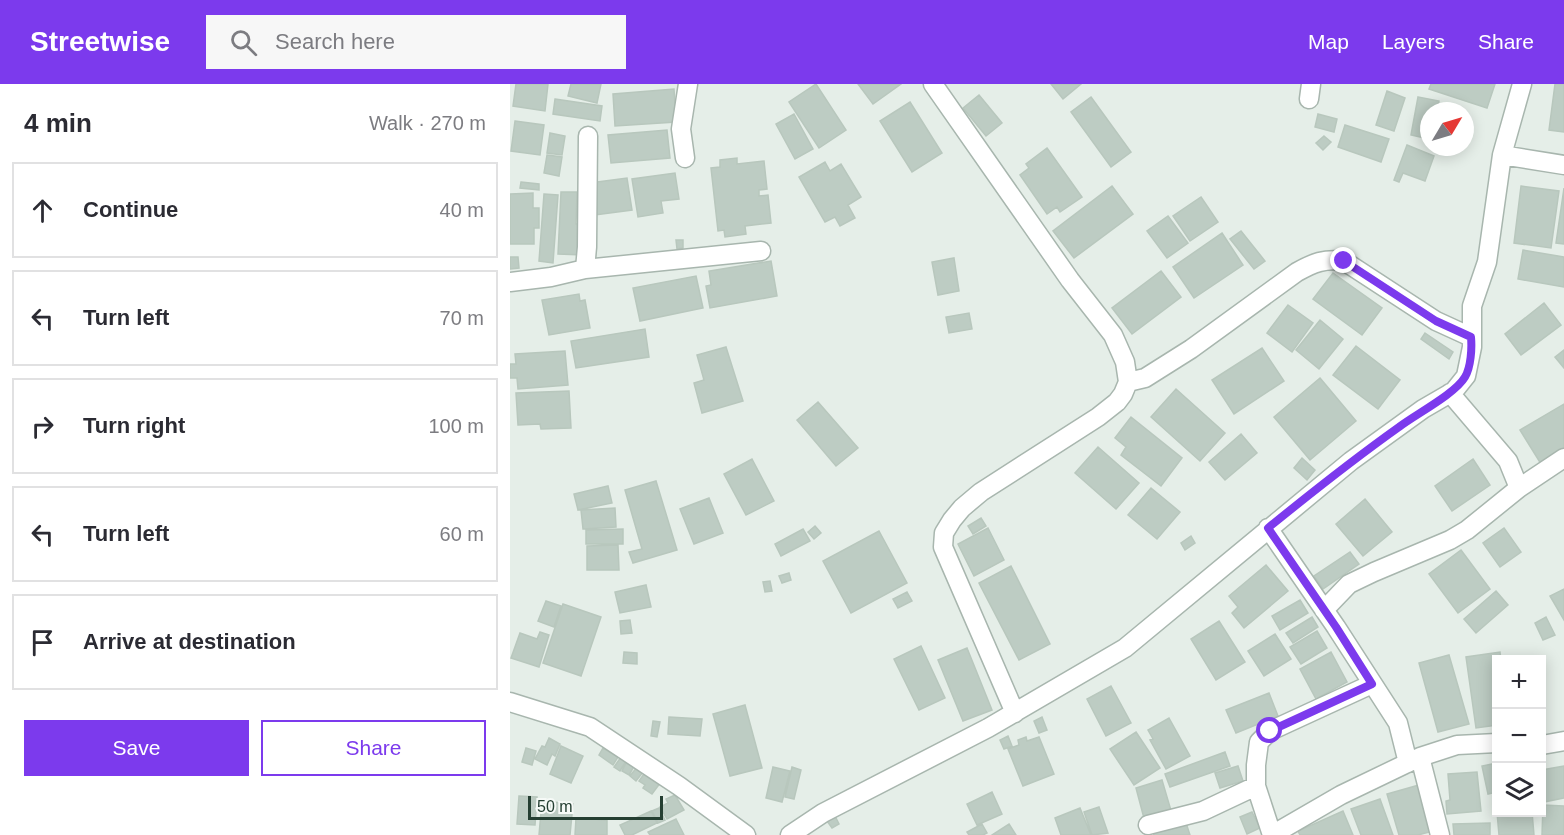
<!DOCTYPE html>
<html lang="en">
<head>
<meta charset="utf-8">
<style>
  :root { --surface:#fff; --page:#f7f7f7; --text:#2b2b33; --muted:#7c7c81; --line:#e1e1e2; --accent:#7c3aed }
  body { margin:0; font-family:Helvetica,sans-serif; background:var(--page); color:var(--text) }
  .controls { position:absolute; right:18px; bottom:18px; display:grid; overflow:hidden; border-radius:0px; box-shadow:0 3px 15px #0003 }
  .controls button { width:54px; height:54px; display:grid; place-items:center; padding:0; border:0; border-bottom:2px solid var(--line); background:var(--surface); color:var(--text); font:30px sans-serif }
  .compass { position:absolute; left:910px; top:18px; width:54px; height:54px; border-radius:50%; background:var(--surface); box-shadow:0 3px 15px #0003; rotate:52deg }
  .scale { position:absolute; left:18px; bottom:15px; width:135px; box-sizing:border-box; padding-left:6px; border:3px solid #253f32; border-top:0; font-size:16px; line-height:21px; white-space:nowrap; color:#253f32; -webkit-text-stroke:4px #f6faf7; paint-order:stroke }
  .stop { position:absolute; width:18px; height:18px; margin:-14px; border:4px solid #7c3aed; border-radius:50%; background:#fff }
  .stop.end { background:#7c3aed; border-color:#fff; box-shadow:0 2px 6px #0008 }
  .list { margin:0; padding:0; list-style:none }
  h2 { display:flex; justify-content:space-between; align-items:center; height:78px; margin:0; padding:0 24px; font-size:26px }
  h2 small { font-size:20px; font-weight:400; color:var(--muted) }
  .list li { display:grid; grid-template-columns:39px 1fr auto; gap:18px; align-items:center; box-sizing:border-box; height:96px; margin:0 12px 12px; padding:0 12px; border:2px solid var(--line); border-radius:0px }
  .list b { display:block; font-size:22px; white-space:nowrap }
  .list em { font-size:20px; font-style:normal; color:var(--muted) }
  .actions { display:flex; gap:12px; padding:18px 24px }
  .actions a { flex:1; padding:14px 0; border:2px solid var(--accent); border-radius:0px; text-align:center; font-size:21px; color:var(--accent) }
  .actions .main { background:var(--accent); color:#fff }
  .icon { flex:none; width:33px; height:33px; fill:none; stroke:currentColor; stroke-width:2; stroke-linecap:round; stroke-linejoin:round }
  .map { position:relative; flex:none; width:1054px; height:751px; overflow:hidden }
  header { display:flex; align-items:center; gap:36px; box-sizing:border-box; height:84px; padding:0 30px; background:var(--accent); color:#fff }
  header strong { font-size:28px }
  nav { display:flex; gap:33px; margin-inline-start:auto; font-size:21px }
  .search { width:420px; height:54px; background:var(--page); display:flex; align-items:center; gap:15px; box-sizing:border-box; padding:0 21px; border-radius:0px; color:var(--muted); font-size:22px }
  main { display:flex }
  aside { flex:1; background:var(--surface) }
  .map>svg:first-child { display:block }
  .building { fill:#bdccc3; stroke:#b8c7bd; stroke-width:1.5 }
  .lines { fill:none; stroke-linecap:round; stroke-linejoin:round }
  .street-casing { stroke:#a8b6ae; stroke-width:21 }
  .street { stroke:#fff; stroke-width:18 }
  .route { stroke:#7c3aed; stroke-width:8 }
</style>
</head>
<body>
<header>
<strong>Streetwise</strong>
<div class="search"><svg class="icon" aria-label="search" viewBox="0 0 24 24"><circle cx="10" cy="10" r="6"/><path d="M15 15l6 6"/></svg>Search here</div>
<nav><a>Map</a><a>Layers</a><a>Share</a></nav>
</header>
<main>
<aside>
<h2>4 min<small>Walk · 270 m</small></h2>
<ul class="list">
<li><svg class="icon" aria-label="ahead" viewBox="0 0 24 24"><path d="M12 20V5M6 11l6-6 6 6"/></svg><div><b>Continue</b></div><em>40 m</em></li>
<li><svg class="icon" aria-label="left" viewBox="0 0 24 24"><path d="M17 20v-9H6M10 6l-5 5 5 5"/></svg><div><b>Turn left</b></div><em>70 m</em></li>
<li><svg class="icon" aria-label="right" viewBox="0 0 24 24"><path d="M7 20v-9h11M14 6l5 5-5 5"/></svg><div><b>Turn right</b></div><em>100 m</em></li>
<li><svg class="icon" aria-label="left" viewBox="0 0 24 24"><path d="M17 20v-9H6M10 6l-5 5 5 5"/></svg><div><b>Turn left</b></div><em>60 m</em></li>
<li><svg class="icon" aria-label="arrive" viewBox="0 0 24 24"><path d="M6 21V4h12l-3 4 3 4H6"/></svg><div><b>Arrive at destination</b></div></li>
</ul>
<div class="actions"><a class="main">Save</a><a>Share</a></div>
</aside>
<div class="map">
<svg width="1054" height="751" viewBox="0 0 1054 751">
  <rect width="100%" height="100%" fill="#e5eee8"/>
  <path class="building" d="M6,0H38L35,27L3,22Z
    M61,0H91L87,19L58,12Z
    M306,0L336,46L309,64L279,18Z
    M348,0H391L363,20Z
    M541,0H571L553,15Z
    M921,0H985L977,24L919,5Z
    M1045,0H1054V48L1039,46Z
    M164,5L166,38L105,42L103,10Z
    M877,7L895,14L884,47L866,41Z
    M469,11L492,39L476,52L453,24Z
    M581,13L621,68L601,83L561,28Z
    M908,13L929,17L927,27H919V55L901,51Z
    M45,15L92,22L90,37L43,30Z
    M400,18L432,69L402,88L370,37Z
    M284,30L303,65L285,75L266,40Z
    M808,30L827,35L824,48L805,43Z
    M5,37L34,41L30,71L1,67Z
    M835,41L879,55L871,78L828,63Z
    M157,46L160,74L101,79L98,51Z
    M40,49L55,52L52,71L37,69Z
    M814,52L821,58L813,66L806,59Z
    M897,61L924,72L915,97L893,89L889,98L884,96Z
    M537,64L572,113L550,128L547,123L537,130L510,91L519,84L516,80Z
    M37,71L52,73L49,92L34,89Z
    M227,74V80L254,77L257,105L249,106V112L258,111L261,139L235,142L236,150L215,153L214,146L208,147L201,84L210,83V76Z
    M315,78L320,87L331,80L351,113L338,121L345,134L330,142L325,133L315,138L289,93Z
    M165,89L169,115L151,117L153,129L128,133L122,95Z
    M117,94L122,126L85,131L80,99Z
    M11,98L29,100V106L10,104Z
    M602,102L623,130L564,174L543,147Z
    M1011,102L1049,107L1041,164L1004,159Z
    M1054,104V160L1046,159Z
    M51,108H67L66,140H74L73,171L48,170Z
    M23,109V124H29V144H24V160H0V110Z
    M34,110L48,111L43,179L29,177Z
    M691,113L708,138L680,157L663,132Z
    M658,132L678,159L657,174L637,147Z
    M731,147L755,177L744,185L720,155Z
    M712,149L733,181L684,214L663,183Z
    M166,156H173V164L167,165Z
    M1013,166L1054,173V203L1008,195Z
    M0,173H8L9,184L0,185Z
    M444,174L449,207L428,211L422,178Z
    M261,177L267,212L200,224L196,202L201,201L199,187Z
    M651,187L671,213L622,250L602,224Z
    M823,189L872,224L852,251L803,215Z
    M186,192L193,224L130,237L123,204Z
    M69,210L70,217L75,216L80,244L39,251L32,216Z
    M1034,219L1051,241L1011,271L995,250Z
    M778,221L803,239L782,268L757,249Z
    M459,229L462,245L439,249L436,233Z
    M810,236L833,255L809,285L786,266Z
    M135,245L139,273L66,284L61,257Z
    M915,249L943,268L939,275L911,255Z
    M846,262L890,296L868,325L823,291Z
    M216,263L233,317L192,329L184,299L194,296L187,271Z
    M752,264L774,297L724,330L702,296Z
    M1054,266V284L1045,273Z
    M55,267L58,301L8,305L7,294H0V280H6L5,270Z
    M810,294L846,337L800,376L764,333Z
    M666,305L715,349L690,377L641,333Z
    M59,307L61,344L31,345L30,340L8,341L6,309Z
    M308,318L348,364L326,382L287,336Z
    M1054,320V366L1031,380L1010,346Z
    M621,333L672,374L651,402L611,371L616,363L605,354Z
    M731,350L747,369L715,396L699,378Z
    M588,363L629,399L606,425L565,389Z
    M792,374L805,386L797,396L784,384Z
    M242,375L264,417L236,431L214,390Z
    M963,375L980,401L942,427L925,402Z
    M146,397L167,466L123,479L119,468L132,465L115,406Z
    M98,402L102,419L68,426L64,410Z
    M641,404L670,428L647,455L618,431Z
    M199,414L213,449L184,460L170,425Z
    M855,415L882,448L853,472L826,440Z
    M105,424L106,443L73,445L71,426Z
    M471,434L476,442L463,450L458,442Z
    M305,442L311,449L304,455L298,448Z
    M478,444L494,476L464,492L448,460Z
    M994,444L1011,468L990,483L973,459Z
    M113,445V460H76V446Z
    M293,445L300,457L271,472L265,460Z
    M369,447L397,499L341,529L313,477Z
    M681,452L685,459L675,466L671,459Z
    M108,461L109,486H77V462Z
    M951,466L980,505L948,529L919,490Z
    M840,468L849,480L813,505L804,492Z
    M756,481L778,507L734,544L722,529L728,523L719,512Z
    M501,482L540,560L509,576L469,499Z
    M279,489L281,496L272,499L269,492Z
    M260,497L262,507L255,508L253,498Z
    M136,501L141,523L110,529L105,508Z
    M1054,505V536L1040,512Z
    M986,507L998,521L966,549L954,535Z
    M397,508L402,517L388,524L383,515Z
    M790,516L798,529L770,546L762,532Z
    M36,517L51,522L44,543L28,537Z
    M53,520L91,533L71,592L33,579Z
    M802,533L808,543L783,559L776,549Z
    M1036,533L1045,551L1033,556L1025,539Z
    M120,536L122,549L111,550L110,537Z
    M709,537L735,578L706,596L681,555Z
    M807,547L817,564L791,580L780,563Z
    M30,548L39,551L29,583L1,574L10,549L27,555Z
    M765,550L781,575L754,592L738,567Z
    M411,562L435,614L409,626L384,575Z
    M457,564L482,626L453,637L428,576Z
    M114,568L127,569V580L113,579Z
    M821,568L837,598L806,615L790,585Z
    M990,568L991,576H987V641L966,644L956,573Z
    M939,571L959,640L928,648L909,579Z
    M601,602L621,639L596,652L577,615Z
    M759,609L768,632L726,649L716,626Z
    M235,621L252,684L220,692L203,630Z
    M159,633L192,635L190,652L158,650Z
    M532,633L537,646L529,649L524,637Z
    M659,634L680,672L656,685L640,656L643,655L638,646Z
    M143,637L150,638L147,653L141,652Z
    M626,648L650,684L624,701L600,665Z
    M498,652L502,662L494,665L490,656Z
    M516,653L517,657L529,653L544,690L513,702L498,665L509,661L508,656Z
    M39,654L50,660L45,672L42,670L37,681L25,675L32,662L35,663Z
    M51,662L73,672L61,699L40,690Z
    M16,664L26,667L22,681L12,678Z
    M93,664L108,673L103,681L89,671Z
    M715,668L720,682L660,703L655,690Z
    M111,673L116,677L110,687L104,683Z
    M117,677L125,681L119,691L112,687Z
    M987,679V708L978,710L972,682Z
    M728,682L733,697L710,704L705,689Z
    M1054,682V714L1034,718L1032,704V686Z
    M127,683L133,688L126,697L120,692Z
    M263,683L280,687L272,718L256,714Z
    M282,683L291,686L284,715L275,713Z
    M136,687L151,698L142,710L133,704L135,701L129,697Z
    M967,688L971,727L937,730L936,717L940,716L938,690Z
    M652,696L662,730L635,738L626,704Z
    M909,701L923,747L908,751H889L877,710Z
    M482,708L492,730L467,741L457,720Z
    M165,711L174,726L157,735L150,723L158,719L156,715Z
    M9,712L27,713L25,741L7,740Z
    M870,715L883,751H851L841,725Z
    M32,717L63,720L60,751H29Z
    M1033,721L1054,722V751H1032Z
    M589,723L598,749L582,751L574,728Z
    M149,724L155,736L148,739L142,727Z
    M570,724L581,751H551L545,734Z
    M141,727L147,739L122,751H115L110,741Z
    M833,727L843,751H790L788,747Z
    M742,728L750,744L737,750L730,733Z
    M987,728H1022L1024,751H989Z
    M325,732L329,740L322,744L317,737Z
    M66,734L97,736V751H65Z
    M166,735L174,751H140L138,748Z
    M676,739L680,751H644L643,748Z
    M980,739V751H944L943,740Z
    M472,740L477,749L473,751H459L457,748Z
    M499,740L506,751H482Z"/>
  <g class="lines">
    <defs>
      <path id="street" d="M423,0L560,196L603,251L615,278L618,298L613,310L607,318L588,333L471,408L452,424L442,436L434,449L433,463L505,629
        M799,15L801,0
        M992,71L1054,81
        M175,74L171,45L178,0
        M75,185L251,167
        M0,198L41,193L75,185L77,163L78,52
        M618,298L635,294L681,265L787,188C803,179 815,174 834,177L926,237L961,253
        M1009,404L1054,374
        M758,444L826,543L888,639L898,679
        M814,526L839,500L864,488L940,456L957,446L1009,404L998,377L940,309
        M0,618L80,643L169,702L236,751
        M1032,661L1054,657
        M910,673L930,751
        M638,741L693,727L746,702
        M280,751L313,729L478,644L615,564L841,377L913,325L944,307L956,292L962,263V222L977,178L992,71L1012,0
        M762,751L831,711L910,673L947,661L987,659
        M762,751L746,702V681L749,658L760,647L862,600"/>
    </defs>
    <use href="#street" class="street-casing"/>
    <use href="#street" class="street"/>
  </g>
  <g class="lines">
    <path class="route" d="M760,647L862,600L826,543L758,444C801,409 844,375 889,343C906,330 945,310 955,293C961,283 962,264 961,253L926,237L834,177"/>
  </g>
</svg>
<div class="controls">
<button>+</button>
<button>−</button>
<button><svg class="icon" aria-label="layers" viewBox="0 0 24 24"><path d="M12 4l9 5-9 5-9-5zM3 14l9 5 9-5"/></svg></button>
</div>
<svg class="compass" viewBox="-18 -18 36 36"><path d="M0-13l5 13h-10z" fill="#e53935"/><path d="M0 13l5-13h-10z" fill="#7c7c81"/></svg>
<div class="scale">50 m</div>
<div class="stop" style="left:760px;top:647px"></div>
<div class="stop end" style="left:834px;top:177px"></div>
</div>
</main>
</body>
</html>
